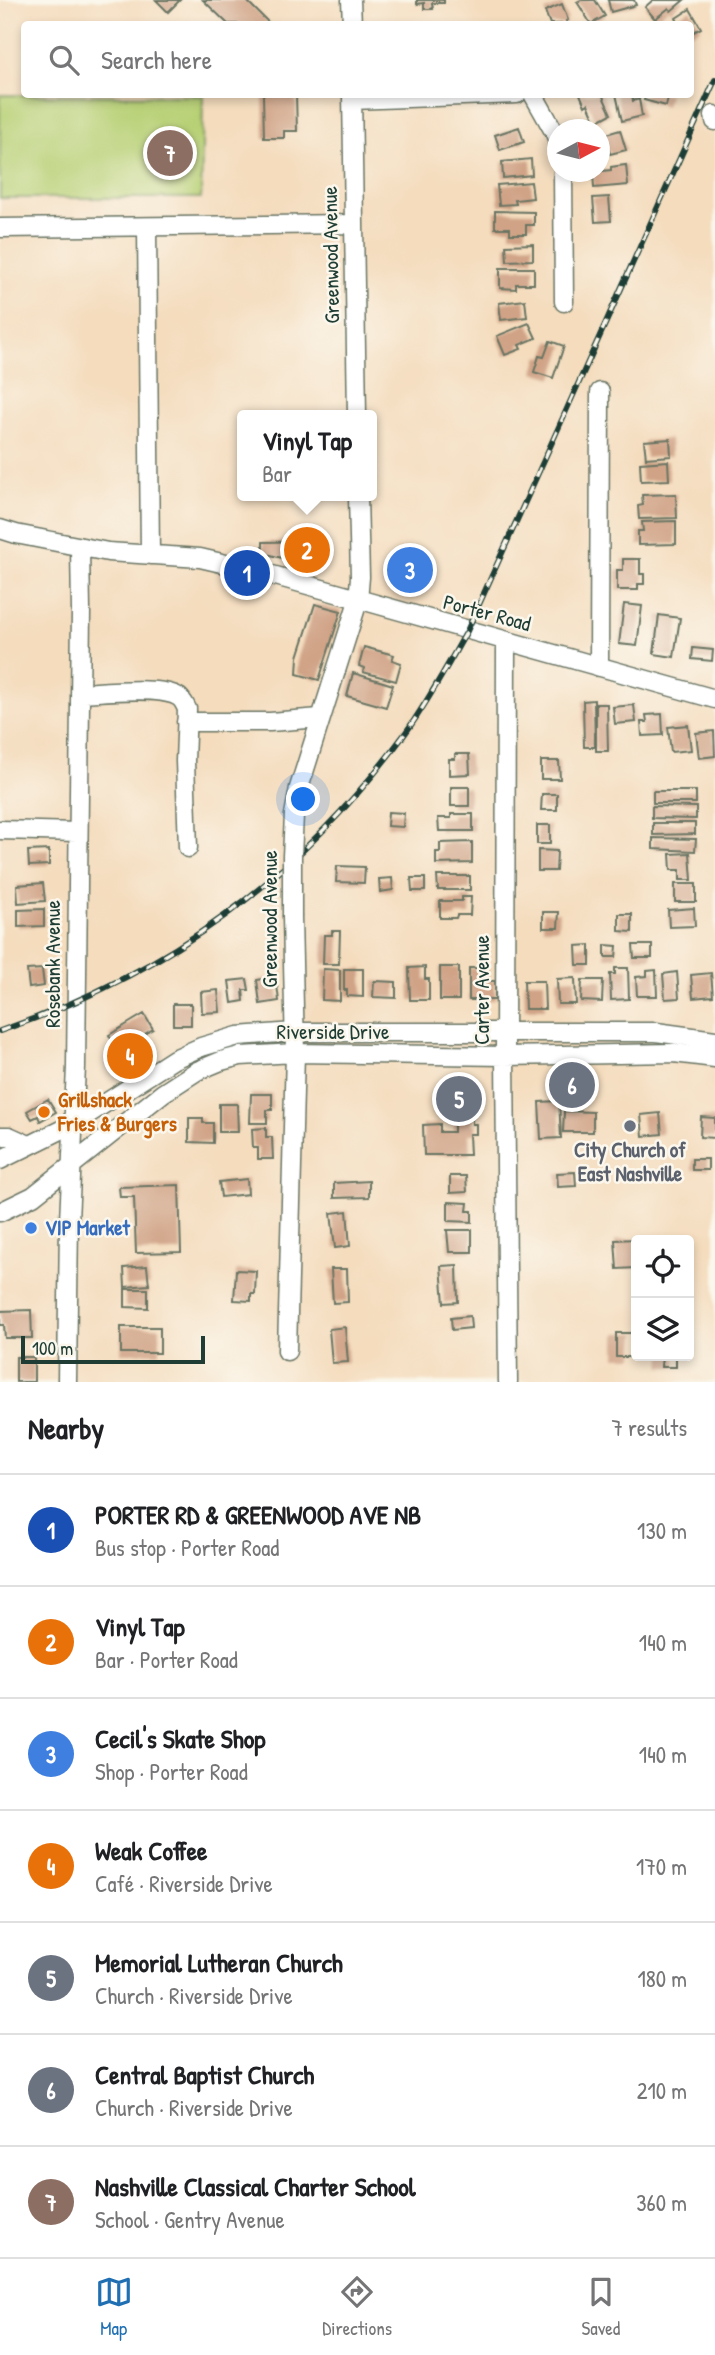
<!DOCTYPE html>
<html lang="en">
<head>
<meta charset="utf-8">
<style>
  :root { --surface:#fff; --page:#f2f2f2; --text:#202124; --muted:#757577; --line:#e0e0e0; --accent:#1f6fb2 }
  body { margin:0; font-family:"Patrick Hand",sans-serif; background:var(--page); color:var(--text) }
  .controls { position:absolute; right:21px; bottom:21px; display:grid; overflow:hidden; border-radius:7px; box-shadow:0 4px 10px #0003 }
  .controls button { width:63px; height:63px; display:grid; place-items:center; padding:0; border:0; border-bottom:2px solid var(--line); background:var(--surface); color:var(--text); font:35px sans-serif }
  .compass { position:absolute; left:547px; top:119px; width:63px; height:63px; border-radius:50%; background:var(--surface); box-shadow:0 4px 10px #0003; rotate:83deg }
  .scale { position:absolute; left:21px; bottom:18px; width:184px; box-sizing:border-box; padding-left:7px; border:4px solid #1f3d34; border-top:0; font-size:19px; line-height:24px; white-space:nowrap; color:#1f3d34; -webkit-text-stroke:5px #fbf7ec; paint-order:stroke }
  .you { position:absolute; left:304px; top:800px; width:24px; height:24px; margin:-18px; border:5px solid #fff; border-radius:50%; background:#1a73e8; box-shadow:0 0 0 10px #1a73e833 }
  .badge { display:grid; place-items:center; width:46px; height:46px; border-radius:50%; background:var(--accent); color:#fff; font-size:23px; font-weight:700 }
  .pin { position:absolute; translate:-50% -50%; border:4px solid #fff; box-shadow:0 2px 7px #0006 }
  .popup { position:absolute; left:237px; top:410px; width:140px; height:91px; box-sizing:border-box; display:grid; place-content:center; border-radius:7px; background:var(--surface); filter:drop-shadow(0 2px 5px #0005); font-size:23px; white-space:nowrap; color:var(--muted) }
  .popup b { font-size:26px; color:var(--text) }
  .popup::after { content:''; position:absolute; left:50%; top:100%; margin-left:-14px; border:14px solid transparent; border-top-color:var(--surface) }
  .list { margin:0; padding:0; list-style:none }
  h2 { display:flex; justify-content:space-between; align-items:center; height:91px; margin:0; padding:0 28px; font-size:30px }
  h2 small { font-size:23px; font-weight:400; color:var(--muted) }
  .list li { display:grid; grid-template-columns:46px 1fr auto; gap:21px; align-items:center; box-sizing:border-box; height:112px; padding:0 28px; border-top:2px solid var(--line) }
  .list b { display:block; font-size:26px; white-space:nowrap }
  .list p { margin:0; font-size:23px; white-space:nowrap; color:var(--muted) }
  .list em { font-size:23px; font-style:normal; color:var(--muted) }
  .icon { flex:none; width:38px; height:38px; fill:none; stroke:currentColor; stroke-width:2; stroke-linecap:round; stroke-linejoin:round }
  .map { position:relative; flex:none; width:715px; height:1382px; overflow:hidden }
  .search { position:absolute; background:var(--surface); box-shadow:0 4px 10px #0003; left:21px; right:21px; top:21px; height:77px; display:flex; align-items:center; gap:18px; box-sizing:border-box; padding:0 24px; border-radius:7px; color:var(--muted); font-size:26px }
  .sheet { height:875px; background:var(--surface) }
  nav { display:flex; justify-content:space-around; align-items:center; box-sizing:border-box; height:98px; border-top:2px solid var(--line); background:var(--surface); font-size:19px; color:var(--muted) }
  nav a { display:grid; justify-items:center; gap:4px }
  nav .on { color:var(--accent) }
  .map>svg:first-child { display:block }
  .green { fill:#b7d075; stroke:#6b8654; stroke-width:2 }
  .building { fill:#d0a386 }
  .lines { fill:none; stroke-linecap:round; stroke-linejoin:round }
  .minor-casing { stroke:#6a7564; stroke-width:21 }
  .minor { stroke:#fff; stroke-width:18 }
  .rail-casing { stroke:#1f3d34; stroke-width:6 }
  .rail { stroke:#fbf7ec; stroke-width:3.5; stroke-dasharray:10; stroke-linecap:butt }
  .minor-bridge-casing { stroke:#6a7564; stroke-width:21; stroke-linecap:butt }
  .minor-bridge { stroke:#fff; stroke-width:18 }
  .food-dot { fill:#e8710a; stroke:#fbf7ec; stroke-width:2.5 }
  .worship-dot { fill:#6b7280; stroke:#fbf7ec; stroke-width:2.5 }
  .shop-dot { fill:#3f7fe0; stroke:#fbf7ec; stroke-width:2.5 }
  .labels { text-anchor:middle; stroke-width:5; stroke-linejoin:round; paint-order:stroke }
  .street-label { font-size:21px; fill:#1f3d34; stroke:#fbf7ec }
  .food-label { font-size:21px; font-weight:bold; fill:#c56008; stroke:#fbf7ec; text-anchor:start }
  .worship-label { font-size:21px; font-weight:bold; fill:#5b616d; stroke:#fbf7ec }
  .shop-label { font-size:21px; font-weight:bold; fill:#366cbe; stroke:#fbf7ec; text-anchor:start }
</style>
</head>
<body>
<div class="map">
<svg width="715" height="1382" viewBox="0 0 715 1382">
  <rect width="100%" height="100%" fill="#fbf7ec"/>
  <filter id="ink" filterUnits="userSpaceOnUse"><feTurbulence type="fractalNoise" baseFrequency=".0143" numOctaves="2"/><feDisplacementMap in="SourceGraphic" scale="14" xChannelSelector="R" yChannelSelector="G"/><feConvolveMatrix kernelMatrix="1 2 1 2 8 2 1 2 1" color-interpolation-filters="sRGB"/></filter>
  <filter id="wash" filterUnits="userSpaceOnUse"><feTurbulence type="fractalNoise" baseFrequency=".00686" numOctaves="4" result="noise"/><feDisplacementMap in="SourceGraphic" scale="28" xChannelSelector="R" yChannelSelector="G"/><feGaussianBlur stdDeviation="1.57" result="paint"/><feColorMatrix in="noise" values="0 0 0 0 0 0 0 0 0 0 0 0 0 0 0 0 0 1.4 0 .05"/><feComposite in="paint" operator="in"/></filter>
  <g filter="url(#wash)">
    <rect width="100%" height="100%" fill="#f4dcbd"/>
    <path class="green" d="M0,95L203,96L201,198H0Z"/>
    <g id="blocks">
      <path class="building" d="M156,0H180L168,12Z
        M203,0H246L270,24H228Z
        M417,0H444V3H432L433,9H424V3L417,4Z
        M581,0H595L605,16L591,24L577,2Z
        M608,0H634L636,5L611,12Z
        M653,0H684L671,11L669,8L655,19L645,7Z
        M562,4L568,20L566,21L567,24H550L545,11Z
        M690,9L701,28L690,34V24H679L676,18Z
        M263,94H296L297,131H284V138H264Z
        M580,94H602L611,114L596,122L588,104L585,106Z
        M616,94H632L633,101L639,99L642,116L622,121Z
        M646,94H669L666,106L644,100Z
        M519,127L524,142L500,150L495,135Z
        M620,130L626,150L610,154L609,150L600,153V136Z
        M531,159L532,175L503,178L502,162Z
        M626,165L628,185L594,188L593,172L611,170V167Z
        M531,182L533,198L515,200L516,204L499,205L497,185Z
        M609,197L611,221L595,222L593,198Z
        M495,211L534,212V225H526V234H510V228H495Z
        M533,244V260L507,261L506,245Z
        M500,268H534V284H516V289L500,288Z
        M525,300L527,317L501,320L499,303Z
        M529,323L536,338L519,345L521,349L505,355L497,336Z
        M550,341L564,346L553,378L534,372L539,356L544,357Z
        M670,439L671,456L646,458L644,441Z
        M668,461L669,480L641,481L640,463Z
        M676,494L677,518L639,519L638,506L643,505L642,495Z
        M676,521V544L638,545V531H643L642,522Z
        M326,541L325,562L320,568L263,553V542Z
        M623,559H640V574H644V584H638V590H617V570H623Z
        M402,562L428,568L424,584L408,579L405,591L395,590Z
        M315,604L341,611L319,680L297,674L298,657Z
        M624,604L642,606L637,646L619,644Z
        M659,615L680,618L674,657L654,654Z
        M364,647L394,655L392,660L401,663L396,681L363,672L364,668L359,666Z
        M693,648L713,650L712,661L692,659Z
        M353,673L393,685L386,707L347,696Z
        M594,700L595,747H584L583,701Z
        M596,704H607L608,751H596Z
        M634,705L636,722L615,724L613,707Z
        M662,714L663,735L642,736L641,722H647L646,715Z
        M688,725L691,750L671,752L668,727Z
        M714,731L715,756L699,758L696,733Z
        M455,754H469L470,774L449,775V759H455Z
        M541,761H559L560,779H541Z
        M451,787H469V806H451Z
        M653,791H696V803H653Z
        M542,794H557V810H541Z
        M652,806L696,807V819L652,818Z
        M388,812L404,813L403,827L387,826Z
        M451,814H473V831H439L438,818H451Z
        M653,823H695V834L653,835Z
        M537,825H550V844H537Z
        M653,838L696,839L695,851L653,849Z
        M472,842V863L436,864V852H440V843Z
        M49,850V865L29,866L28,851Z
        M538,850L557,851L556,871H538Z
        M690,853L692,880H680V870H671L670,854Z
        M337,866L365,867L364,883L336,882Z
        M437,876H470V890H438Z
        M392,878L393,890L380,892L379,879Z
        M411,878H425V891H412Z
        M43,883L45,901L18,903L17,885Z
        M675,884H696V902H675Z
        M462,897H471L470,915H457L456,918H440V901H462Z
        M694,908L695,926L669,927L668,910Z
        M44,909V926L18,927V910Z
        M543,912H559L558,928H543Z
        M619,914H632V932L619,931Z
        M332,931H340L339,964H323L324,935H332Z
        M590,945V965H577L576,946Z
        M605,945L617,946L616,957H605Z
        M633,945H652V958H634Z
        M425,967V979H429V1000H410L409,968Z
        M440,967H459V1000H440Z
        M469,968H488V981H495V1000H469Z
        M615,968H628L629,999L611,1000L610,974H615Z
        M42,969L44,986L29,988L27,970Z
        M323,969L340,970V1001L322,1000Z
        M344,969H363V997L347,996V990H344Z
        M656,970L657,996H637L636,977L647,976V971Z
        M677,972L679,998L665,999L663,974Z
        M711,973L713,996L693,998L691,975Z
        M276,977L279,1001L260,1004L257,980Z
        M575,978L576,1004H558L557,979Z
        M247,979L249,990H243L244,1001L232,1003L229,981Z
        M582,980H603L602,1002L581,1001Z
        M374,981L396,982V998L373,997Z
        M524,981H544L545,1009H525Z
        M218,990L220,1012L202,1013L201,992Z
        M173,1004H191V1025H173Z
        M144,1014L153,1029L128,1044L139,1062L128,1068L109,1035Z
        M472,1089V1124H476V1134H469L470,1155H424L423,1125L440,1124V1132H454V1110L446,1111V1090Z
        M251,1094H272V1110H267V1123H250Z
        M48,1099L56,1112L40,1121L38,1116L32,1119L27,1111Z
        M559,1101L561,1138L541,1139L539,1102Z
        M219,1104H237L238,1132H219Z
        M564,1111L593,1112V1132H563Z
        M660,1113L662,1134L643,1136L641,1115Z
        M701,1117L715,1118V1138L700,1137Z
        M189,1118H203V1123H213V1143L189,1142Z
        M266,1128V1137H272L273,1159H258V1148H253L252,1129Z
        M692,1159H708V1170H692Z
        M575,1172L576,1186L558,1187L557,1173Z
        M450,1176H466L467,1192L450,1193Z
        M247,1179L248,1194L221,1197L219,1182Z
        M369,1181V1197L334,1198V1183Z
        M179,1185L181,1252L136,1253L134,1197H120L119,1187Z
        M448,1202L468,1203L467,1211H472V1222L448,1221Z
        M347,1211L350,1246L335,1248L331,1213Z
        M447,1230H472V1252H449Z
        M635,1239L636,1268L617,1269L615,1240Z
        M457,1265L458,1302L444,1303L441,1266Z
        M147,1266L149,1285L125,1287L124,1268Z
        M331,1269H347L348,1302L333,1303Z
        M236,1270L256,1271L255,1294H251V1301L234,1300Z
        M125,1289H148V1308L125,1307Z
        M31,1310L32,1338H5L4,1325H0V1311Z
        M470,1316L471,1328L452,1330L451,1318Z
        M121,1327H160V1353H121Z
        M345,1327L348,1362L332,1363L329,1329Z
        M616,1333H636L634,1357H616Z
        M662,1356H676V1367H661Z
        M16,1357H34V1382H16Z"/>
    </g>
  </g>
  <g filter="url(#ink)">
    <use href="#blocks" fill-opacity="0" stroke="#6a7564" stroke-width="2"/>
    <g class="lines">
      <defs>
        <path id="minor" d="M351,0L352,24
          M352,94L357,415
          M533,94L555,133L558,143
          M352,100L517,94
          M714,115L715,121
          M563,172L564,302
          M147,227L150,555
          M0,228L353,224
          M0,529L16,534L108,552L200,558L265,573L715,699
          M506,641L505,1056L508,1382
          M599,667L600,392
          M80,693C102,692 158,686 177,696C182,698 185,705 187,709L185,761L188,848
          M186,722H270L320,718
          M294,815L299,788L358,601L360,577L358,496
          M0,830L77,832
          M0,1136H9L29,1145
          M0,1160L73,1124L174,1059L201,1047L238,1036L294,1032H656L715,1040
          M0,1212L33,1196L163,1093L197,1071L221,1061L240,1056L295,1053L505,1056L674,1053L715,1058
          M287,1351L295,1053L292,917
          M67,1382L69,1221L76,1067L81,611L80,547"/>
      </defs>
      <use href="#minor" class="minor-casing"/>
      <use href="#minor" class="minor"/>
      <defs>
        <path id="rail" d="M0,1031C167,974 299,878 404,735C428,702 447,666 467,631L715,80"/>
      </defs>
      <use href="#rail" class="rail-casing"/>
      <use href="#rail" class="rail"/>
      <defs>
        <path id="minor-bridge" d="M292,917V856L294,815"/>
      </defs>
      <use href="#minor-bridge" class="minor-bridge-casing"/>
      <use href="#minor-bridge" class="minor-bridge"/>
    </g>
  </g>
  <circle class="food-dot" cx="44" cy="1112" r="7"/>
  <circle class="worship-dot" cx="630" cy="1126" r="7"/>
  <circle class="shop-dot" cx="31" cy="1228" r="7"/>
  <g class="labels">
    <g class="street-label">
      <text transform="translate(331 255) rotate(-91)" y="7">Greenwood Avenue</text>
      <text transform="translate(487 613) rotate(15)" y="7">Porter Road</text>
      <text transform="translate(270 919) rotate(-90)" y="7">Greenwood Avenue</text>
      <text transform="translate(53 964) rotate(-90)" y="7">Rosebank Avenue</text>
      <text transform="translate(482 990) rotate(-90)" y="7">Carter Avenue</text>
      <text x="333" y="1039">Riverside Drive</text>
    </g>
    <g class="food-label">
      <text x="58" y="1107">Grillshack<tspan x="58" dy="24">Fries &amp; Burgers</tspan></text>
    </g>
    <g class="worship-label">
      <text x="630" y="1157">City Church of<tspan x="630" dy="24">East Nashville</tspan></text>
    </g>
    <g class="shop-label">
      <text x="45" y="1235">VIP Market</text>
    </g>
  </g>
</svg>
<div class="controls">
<button><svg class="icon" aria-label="locate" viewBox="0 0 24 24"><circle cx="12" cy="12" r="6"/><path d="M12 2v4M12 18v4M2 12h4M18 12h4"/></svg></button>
<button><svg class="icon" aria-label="layers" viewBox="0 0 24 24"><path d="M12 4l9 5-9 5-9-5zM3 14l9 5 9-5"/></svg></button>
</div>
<svg class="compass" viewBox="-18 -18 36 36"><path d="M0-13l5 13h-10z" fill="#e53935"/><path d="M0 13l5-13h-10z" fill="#757577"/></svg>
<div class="scale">100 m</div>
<div class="you"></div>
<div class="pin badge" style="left:247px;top:573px;background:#1a4fb4">1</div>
<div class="pin badge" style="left:307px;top:550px;background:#e8710a">2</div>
<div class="popup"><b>Vinyl Tap</b>Bar</div>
<div class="pin badge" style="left:410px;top:570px;background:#3f7fe0">3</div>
<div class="pin badge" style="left:130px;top:1056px;background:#e8710a">4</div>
<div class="pin badge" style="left:459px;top:1099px;background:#6b7280">5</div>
<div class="pin badge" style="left:572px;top:1085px;background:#6b7280">6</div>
<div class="pin badge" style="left:170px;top:153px;background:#8d6e63">7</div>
<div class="search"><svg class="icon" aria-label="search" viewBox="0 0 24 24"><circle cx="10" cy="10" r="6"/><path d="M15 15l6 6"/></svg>Search here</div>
</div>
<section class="sheet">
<h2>Nearby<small>7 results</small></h2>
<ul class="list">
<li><span class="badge" style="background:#1a4fb4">1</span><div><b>PORTER RD &amp; GREENWOOD AVE NB</b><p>Bus stop · Porter Road</p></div><em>130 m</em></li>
<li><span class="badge" style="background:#e8710a">2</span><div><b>Vinyl Tap</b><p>Bar · Porter Road</p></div><em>140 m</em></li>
<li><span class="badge" style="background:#3f7fe0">3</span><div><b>Cecil's Skate Shop</b><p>Shop · Porter Road</p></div><em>140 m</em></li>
<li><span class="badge" style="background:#e8710a">4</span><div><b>Weak Coffee</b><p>Café · Riverside Drive</p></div><em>170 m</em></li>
<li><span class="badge" style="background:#6b7280">5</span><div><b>Memorial Lutheran Church</b><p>Church · Riverside Drive</p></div><em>180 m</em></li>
<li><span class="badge" style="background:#6b7280">6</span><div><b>Central Baptist Church</b><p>Church · Riverside Drive</p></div><em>210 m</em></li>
<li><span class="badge" style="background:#8d6e63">7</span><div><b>Nashville Classical Charter School</b><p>School · Gentry Avenue</p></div><em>360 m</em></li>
</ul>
</section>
<nav>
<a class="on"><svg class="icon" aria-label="map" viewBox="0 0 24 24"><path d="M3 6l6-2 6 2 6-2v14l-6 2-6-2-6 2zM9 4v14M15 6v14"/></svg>Map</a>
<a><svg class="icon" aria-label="directions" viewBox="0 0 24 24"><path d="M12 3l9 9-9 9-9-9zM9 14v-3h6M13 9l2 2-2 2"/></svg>Directions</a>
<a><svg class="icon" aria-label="saved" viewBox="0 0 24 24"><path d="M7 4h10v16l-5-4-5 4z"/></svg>Saved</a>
</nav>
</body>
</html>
